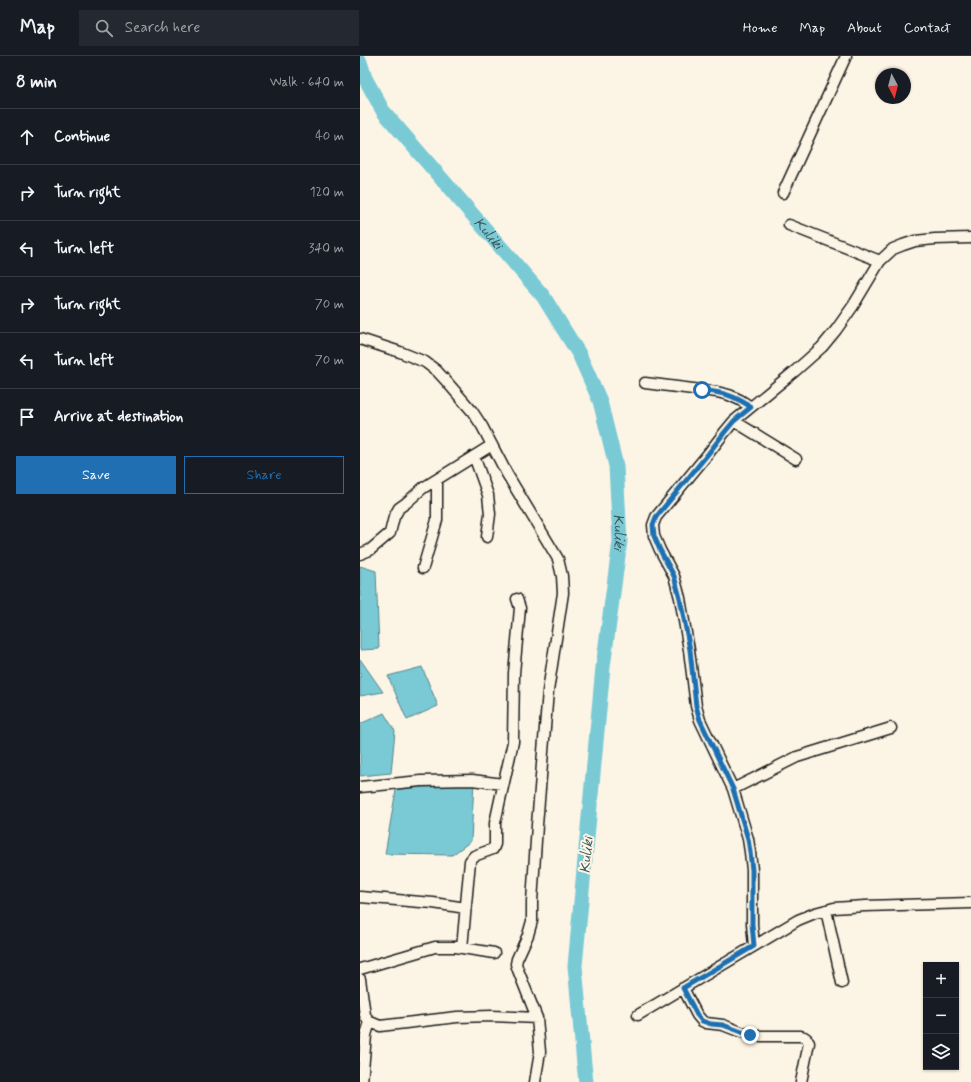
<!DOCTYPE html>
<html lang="en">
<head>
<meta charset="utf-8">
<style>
  :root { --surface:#171b24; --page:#242831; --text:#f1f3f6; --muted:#9ea1a6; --line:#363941; --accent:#1f6fb2 }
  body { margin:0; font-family:Mynerve,sans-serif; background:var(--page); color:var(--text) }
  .controls { position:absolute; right:12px; bottom:12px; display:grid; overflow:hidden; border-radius:0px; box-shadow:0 1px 3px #0004 }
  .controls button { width:36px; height:36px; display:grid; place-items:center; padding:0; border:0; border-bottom:1px solid var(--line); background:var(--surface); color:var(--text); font:20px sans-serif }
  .compass { position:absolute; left:515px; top:12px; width:36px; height:36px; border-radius:50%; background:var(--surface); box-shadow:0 1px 3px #0004; rotate:173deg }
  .stop { position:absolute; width:12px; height:12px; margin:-9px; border:3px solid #1f6fb2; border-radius:50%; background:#fff }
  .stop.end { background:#1f6fb2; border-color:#fff; box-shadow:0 1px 4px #0008 }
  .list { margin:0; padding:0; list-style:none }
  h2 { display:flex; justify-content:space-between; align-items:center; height:52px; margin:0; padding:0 16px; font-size:17px }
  h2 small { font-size:13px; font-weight:400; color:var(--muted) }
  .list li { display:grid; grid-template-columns:26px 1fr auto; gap:12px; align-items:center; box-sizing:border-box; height:56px; padding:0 16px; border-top:1px solid var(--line) }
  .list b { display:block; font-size:15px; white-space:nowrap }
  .list em { font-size:13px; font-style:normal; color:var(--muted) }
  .actions { display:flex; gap:8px; padding:12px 16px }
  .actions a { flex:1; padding:9px 0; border:1px solid var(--accent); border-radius:0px; text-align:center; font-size:14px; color:var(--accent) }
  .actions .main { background:var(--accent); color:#fff }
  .icon { flex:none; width:22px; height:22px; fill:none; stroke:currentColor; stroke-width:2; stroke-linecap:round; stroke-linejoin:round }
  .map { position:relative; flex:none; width:611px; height:1026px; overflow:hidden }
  header { display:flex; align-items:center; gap:24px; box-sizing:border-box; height:56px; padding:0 20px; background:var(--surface); border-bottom:1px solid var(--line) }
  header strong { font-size:19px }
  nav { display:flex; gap:22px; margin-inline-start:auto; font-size:14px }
  .search { width:280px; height:36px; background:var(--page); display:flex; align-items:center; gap:10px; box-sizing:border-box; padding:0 14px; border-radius:0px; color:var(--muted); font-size:15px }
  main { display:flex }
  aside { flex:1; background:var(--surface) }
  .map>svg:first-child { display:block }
  .water { fill:#7acad6; stroke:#54848c }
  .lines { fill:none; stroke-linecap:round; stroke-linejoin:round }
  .river { stroke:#7acad6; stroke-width:15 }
  .minor-casing { stroke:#1c1c1c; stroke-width:13 }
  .minor { stroke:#fcf5e5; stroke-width:10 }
  .route { stroke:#1f6fb2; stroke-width:5 }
  .labels { text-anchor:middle; stroke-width:4; stroke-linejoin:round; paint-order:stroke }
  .water-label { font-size:15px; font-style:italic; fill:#3d595d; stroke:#fcf5e5 }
</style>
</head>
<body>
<header>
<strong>Map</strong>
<div class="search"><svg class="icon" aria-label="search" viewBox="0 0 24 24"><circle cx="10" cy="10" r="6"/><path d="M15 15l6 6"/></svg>Search here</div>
<nav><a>Home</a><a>Map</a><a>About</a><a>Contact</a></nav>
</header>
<main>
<aside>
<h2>8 min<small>Walk · 640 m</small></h2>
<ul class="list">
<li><svg class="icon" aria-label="ahead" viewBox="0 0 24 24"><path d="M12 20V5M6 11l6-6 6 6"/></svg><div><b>Continue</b></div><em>40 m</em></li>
<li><svg class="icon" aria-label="right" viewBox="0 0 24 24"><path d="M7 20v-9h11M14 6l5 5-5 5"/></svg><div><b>Turn right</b></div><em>120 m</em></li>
<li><svg class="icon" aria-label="left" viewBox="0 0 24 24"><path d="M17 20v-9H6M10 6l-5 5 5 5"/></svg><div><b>Turn left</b></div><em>340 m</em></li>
<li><svg class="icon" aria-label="right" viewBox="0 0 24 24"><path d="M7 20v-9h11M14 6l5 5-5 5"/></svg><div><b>Turn right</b></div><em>70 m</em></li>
<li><svg class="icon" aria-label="left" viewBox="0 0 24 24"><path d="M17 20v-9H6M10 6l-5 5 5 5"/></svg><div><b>Turn left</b></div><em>70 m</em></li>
<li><svg class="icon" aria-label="arrive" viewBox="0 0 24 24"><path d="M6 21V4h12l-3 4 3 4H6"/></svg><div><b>Arrive at destination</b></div></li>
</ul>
<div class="actions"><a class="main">Save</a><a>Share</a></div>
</aside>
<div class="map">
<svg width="611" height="1026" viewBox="0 0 611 1026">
  <rect width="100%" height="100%" fill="#fcf5e5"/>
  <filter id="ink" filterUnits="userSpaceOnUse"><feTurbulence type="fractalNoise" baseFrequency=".025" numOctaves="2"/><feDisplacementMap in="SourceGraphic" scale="8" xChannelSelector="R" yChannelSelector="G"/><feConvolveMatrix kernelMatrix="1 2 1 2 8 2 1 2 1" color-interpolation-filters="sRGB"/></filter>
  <g filter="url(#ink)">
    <path class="water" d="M0,510L16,515L19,593L0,594Z
      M0,603L23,636L0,640Z
      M62,611L78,650L47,664L28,620Z
      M24,657L35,675L31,717L0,720V668Z
      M114,726L111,785L92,799L25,798L37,728Z"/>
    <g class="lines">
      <path class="river" id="s1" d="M0,6L5,22L23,55L183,240L219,298L240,345L256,410L260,485L243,611L215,910L224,1008L226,1026"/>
      <defs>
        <path id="minor" d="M423,137L486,0
          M429,169L520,205
          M0,283L40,296L65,306L77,315L87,326L112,355L122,370L147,418L198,503L202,520L203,537L188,635L177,769L172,846V865L168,879L157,903L156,908L158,914L177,962L180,996L175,1026
          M285,327L357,336L369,339L380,344L391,351
          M374,365L436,403
          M114,400L128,439L130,458L127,481
          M0,498L10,494L30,477L34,461L39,452L46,447L63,432L132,389
          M63,512L77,464V424
          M0,731L61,725L112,724L143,728
          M373,733L437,701L531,672
          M0,841L73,847L106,852
          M466,854L482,927
          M394,890L392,868V814L390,796L388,783L373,733L340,664L336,650L329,594L320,542L314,520L300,494L294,480L293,469L296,461L348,398L364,377L374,365L435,315L462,291L476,274L493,250L520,205L533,193L543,189L555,185L575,183L611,182
          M102,892L110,805L114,800L133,793L135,788V767L140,744L153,686L154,617L160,552L157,543
          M0,913L75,891H96L134,897
          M0,923L5,959L8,965L20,970L97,961L132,960L177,962
          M323,932L337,959L342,965L346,967L363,969L381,976L398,980H441C446,981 447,983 449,987L441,1026
          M278,959L438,864L455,857L474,852L505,850L611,847
          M2,1026L6,979L9,969L8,965"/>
      </defs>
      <use href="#minor" class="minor-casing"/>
      <use href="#minor" class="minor"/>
    </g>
  </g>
  <g class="lines" filter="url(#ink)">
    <path class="route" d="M342,334C364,337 373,339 391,351L374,365L364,377L348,398L296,461L293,469L294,480L300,494L314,520L320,542L330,594L336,650L340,664L373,733L388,783L390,796L392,814V868L394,890L323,932L337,959L342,965L351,968L363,969L390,979"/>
  </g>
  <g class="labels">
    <g class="water-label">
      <text dy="5" stroke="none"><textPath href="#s1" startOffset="216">Kuliki</textPath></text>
      <text dy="5" stroke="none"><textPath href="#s1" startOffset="552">Kuliki</textPath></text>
      <text transform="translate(226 799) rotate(-85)" y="5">Kuliki</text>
    </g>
  </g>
</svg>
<div class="controls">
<button>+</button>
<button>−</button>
<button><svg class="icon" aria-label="layers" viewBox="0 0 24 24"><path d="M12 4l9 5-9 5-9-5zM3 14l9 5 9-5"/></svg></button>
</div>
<svg class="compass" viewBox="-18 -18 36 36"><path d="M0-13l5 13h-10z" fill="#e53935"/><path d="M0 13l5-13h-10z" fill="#9ea1a6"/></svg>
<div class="stop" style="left:342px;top:334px"></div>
<div class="stop end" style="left:390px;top:979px"></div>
</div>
</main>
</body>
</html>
